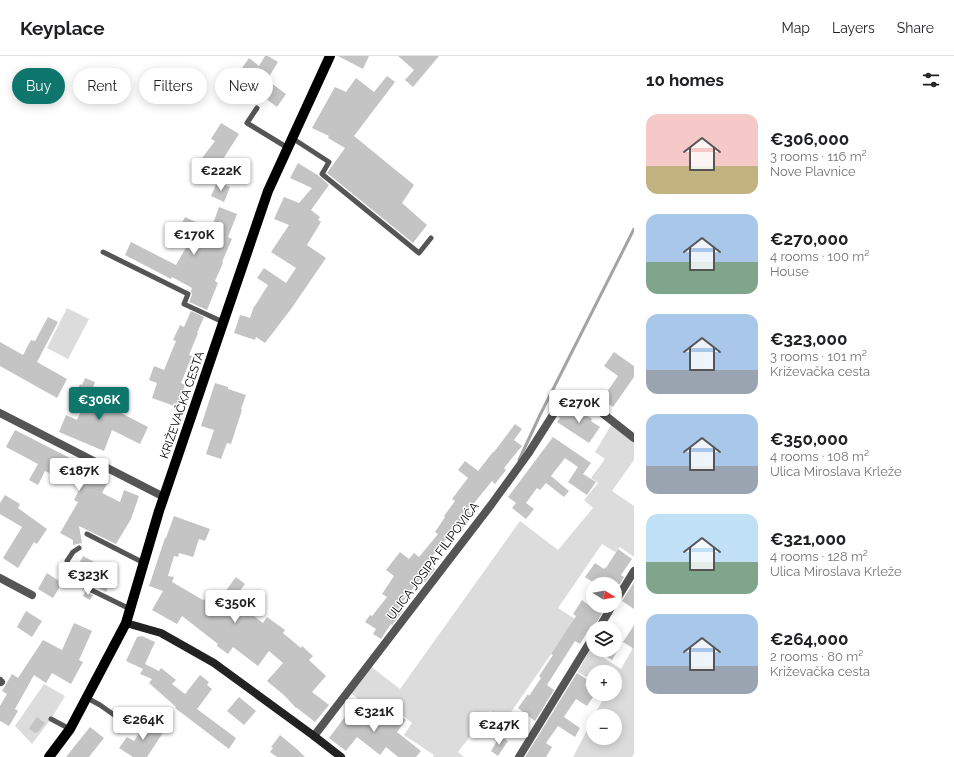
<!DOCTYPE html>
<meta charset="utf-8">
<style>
body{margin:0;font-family:Raleway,sans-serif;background:#f6f6f6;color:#202124;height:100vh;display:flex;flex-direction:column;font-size:15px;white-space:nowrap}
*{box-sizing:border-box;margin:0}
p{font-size:13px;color:#757577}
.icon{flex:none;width:22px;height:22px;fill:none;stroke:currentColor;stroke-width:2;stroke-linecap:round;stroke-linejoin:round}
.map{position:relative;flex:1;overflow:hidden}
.side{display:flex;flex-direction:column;background:#fff;width:320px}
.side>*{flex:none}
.hud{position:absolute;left:12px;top:12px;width:380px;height:36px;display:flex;gap:8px}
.needle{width:26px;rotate:101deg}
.controls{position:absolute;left:586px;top:521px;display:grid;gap:8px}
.controls a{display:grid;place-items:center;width:36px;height:36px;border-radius:50%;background:#fff;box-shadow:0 2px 10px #0003;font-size:20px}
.price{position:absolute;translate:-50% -34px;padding:0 9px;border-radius:4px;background:#fff;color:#222;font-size:13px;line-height:26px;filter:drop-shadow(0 1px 2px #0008)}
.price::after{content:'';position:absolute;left:50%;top:24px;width:12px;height:9px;margin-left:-6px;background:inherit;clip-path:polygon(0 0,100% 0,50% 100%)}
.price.active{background:#0f766e;color:#fff}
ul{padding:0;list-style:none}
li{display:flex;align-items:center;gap:12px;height:100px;padding:0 12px}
li span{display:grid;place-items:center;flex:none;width:112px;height:80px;border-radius:12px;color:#555}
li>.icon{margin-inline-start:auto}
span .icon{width:48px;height:48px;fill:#fffc;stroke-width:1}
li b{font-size:17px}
h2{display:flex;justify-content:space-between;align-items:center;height:48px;padding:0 12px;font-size:17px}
.pill{padding:0 14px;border-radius:18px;background:#fff;box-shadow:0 2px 10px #0003;font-size:14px;line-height:36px}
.pill.active{background:#0f766e;color:#fff}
header{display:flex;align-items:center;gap:24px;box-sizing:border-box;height:56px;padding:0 20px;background:#fff;border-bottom:1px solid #e0e0e0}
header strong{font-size:19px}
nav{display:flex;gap:22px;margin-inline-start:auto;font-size:14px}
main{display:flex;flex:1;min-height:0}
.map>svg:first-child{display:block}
.green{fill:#dcdcdc}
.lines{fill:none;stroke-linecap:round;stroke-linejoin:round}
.stream{stroke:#a3a3a3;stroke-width:3}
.building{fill:#c4c4c4}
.service{stroke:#555;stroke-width:5}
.minor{stroke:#555;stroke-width:8}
.tertiary{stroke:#555;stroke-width:8}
.secondary{stroke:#222;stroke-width:8}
.primary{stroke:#000;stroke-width:10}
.labels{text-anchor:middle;stroke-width:3;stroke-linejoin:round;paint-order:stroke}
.street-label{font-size:12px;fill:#000;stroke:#fff}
</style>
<header>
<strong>Keyplace</strong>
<nav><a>Map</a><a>Layers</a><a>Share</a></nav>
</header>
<main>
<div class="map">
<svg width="634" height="701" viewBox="0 0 634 701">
<rect width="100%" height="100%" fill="#fff"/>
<!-- green -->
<path class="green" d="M67,252L89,263L68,303L47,292Z
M613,366L634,382V404L612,435L634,450V501L620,491L615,496L602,488L558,552L575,563L505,665L490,655L458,696L464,701H433L434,699L404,679L412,667L388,648L379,659L348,635L369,609L400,633L520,465L558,494L593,452L584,444L598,427L591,422L605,403L595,396Z
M634,590V698L632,701H573L593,663V682H615V660H594L606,638H615V616H593V625L578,616L590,593L621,613Z
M44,628L65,640L51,663L32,688L15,670Z"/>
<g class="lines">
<!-- stream -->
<path class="stream" d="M519,404L540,359L634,173"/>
</g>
<!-- building -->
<path class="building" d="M265,0H268L278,6L267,24L286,38L277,51L253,33L249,37L233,25L249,2L259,10Z
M338,0H369L363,13Z
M398,0H439L413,31L405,24L414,14Z
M387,20L395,26L354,80L414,129L402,147L427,169L413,187L327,117L345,92L328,82L329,80L312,72L335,31L346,36L356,22L374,36Z
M221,67L239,78L223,103L231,109L221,122L199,106L215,85L211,83Z
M298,107L319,120L329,129L311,154L320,161L318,164L321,166L307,189L326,202L291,253L265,287L256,281L255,284L234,277L240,259L250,262L254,250H255L268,229L257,222L264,212L286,227L296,212L271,196L289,169L274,163L284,141L299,147L312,132L290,122Z
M217,126L230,131L224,146L211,140Z
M219,151L237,158L228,181L232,183L222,206L223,207L215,225L218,227L207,254L189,246L192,239L191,235L192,232L172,221L171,223L125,199L131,186L176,209L188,188L175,181L185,161L211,173Z
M191,255L204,261L197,277H198L189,299L192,300L181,327L185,329L177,351L152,342L157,327L149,324L154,310L164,314L176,285L173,284L180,269L184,271Z
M48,261L58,266L37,306L67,323L57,342L0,310V286L23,299L31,284L35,285Z
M614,296L634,310V321L613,351L602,343L618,320L604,310Z
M85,322L95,326L92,334L100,338L97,345L120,354L119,356L148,371L140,388L112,374L104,395L59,376L66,359L77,364L84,348L73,344L80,328L82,329Z
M215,327L228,331V333L246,339L241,353L242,354L231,388L227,387L221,403L206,398L214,374L201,370Z
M571,350H574L592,363L591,365L600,371L589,387L557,366L560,362L558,361L562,357Z
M515,368L522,373L514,384L522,390L504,412L506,414L495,428L492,425L475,446L468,455L472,459L462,473L456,469L446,483L427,507L435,513L425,526L420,523L399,551L403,555L392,569L391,568L381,583L373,578L376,573L365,566L370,559L372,560L387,541L382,538L394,520L386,514L400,496L409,503L414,497L419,501L438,478L435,476L445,461L444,460L455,445L452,443L468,422L458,414L465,405L478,415L489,401L493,396H494Z
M15,374L72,403L71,405L109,424L102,437L120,446L124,434L139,440L131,463L116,488L79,470L82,487L73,489V484L60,477L78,446L74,444L81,430L63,421L62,423L45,415L38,429L29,424L38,408L6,391Z
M553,381L591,407L583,418L596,426L587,439L568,426L578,411L565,402L551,420L569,435L564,441L546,427L540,434L537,432L526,447L534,453L526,463L512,452L516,447L508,441Z
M5,439L20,448L18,452L47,473L37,488L34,486L18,512L3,502L22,471L0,458V447Z
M174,460L210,473L205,485L199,483L193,501L179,497L178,501L174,500L168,520L174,521L172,526L203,544V543L210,548L215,542L218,545L236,521L245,528L233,544L263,567L267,561L285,574L283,577L301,592L302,590L313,600L309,604L326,620L312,636L329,649L315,666L297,652H296L285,640L267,625L283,607L269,595L258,610L233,591L228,598L217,590L218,588L182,560L177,568L152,554L163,535L149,530L165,482H166Z
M618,493L632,503L621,519L624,521L620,528H596L585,521L595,507L604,513L605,511L606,512Z
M83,500L115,517L106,536L97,531V532L89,529L90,527L83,523L75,515Z
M47,517L62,527L53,542L38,533Z
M634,526V553L622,545Z
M85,536L93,539L90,544L83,540Z
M582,544L590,550H606L594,571L591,570L580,588L575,585L547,629L554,634L535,665L518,652L528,638L529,640L541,622L539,620L553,599L551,598L576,560L573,558Z
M26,555L42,565L32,581L17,571Z
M74,567L92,575L79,604L83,606L71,628L52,617L46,627L34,619L15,653L18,655L9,670L0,665V650L7,638L2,635L12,618L18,622L43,584L62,594Z
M634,569V593L623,586Z
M142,580L155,586L145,608L159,615L161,612L176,624L172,628L185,638L200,619L209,626L207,629L212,633L197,653L236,682L229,693L175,652L176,651L149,627L152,623L140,618L143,613L126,605L137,581Z
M595,594H618L612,604Z
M577,617L588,624L585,629L593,635V638H595L587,650L576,643L564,661L580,672L575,681L558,670L546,687L552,691L546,701H525Z
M239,641L256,655L244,669L227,655Z
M356,646L383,666L393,654L406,664L397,676L421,695L416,701H398L386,691L380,699L357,681L346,695L329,682Z
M37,661L45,667L39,675L35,677L29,673L31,669Z
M148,664L164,675L147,701H133L119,692L127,681L134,685Z
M90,671L104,682L89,701H66Z
M280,679L298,694L305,701H277L270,696L273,692L271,691Z
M500,680L508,685L498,700L491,695Z"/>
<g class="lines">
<!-- service -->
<path class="service" d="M257,52L247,67L288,92
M292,82L329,106L322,118L419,197L431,182
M103,196L188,238L184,248L223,266
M87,478L144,507
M79,492L73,496L67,505L71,517L85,531L130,553
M87,642L100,649L134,673
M51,663L70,673"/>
<!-- minor -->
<path class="minor" d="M0,522L32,539
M615,546L634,515
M599,572L612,550
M0,625L1,626
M314,680L491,449L528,398L556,354L569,344L582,345L592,349L634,382
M519,701L593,581"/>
<!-- tertiary -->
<path class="tertiary" d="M0,357L164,441"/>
<!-- secondary -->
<path class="secondary" d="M126,567L161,577L214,607L314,680L341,701"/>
<!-- primary -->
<path class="primary" d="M49,701L70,673L126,567L159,455L268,135L330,0"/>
</g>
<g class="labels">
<!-- street labels -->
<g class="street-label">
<text transform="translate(182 349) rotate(-71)" y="4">KRIŽEVAČKA CESTA</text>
<text transform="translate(433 505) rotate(-53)" y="4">ULICA JOSIPA FILIPOVIĆA</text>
</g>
</g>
</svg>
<div class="controls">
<a><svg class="needle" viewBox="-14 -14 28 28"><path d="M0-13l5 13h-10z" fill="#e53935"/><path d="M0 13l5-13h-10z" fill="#757577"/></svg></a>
<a><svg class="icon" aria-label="layers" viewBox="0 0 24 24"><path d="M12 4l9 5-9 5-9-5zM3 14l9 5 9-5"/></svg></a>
<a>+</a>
<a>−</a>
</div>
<b class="price" style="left:221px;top:136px">€222K</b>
<b class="price" style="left:194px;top:200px">€170K</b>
<b class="price active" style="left:99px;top:365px">€306K</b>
<b class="price" style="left:579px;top:368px">€270K</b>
<b class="price" style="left:79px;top:436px">€187K</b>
<b class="price" style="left:88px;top:540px">€323K</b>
<b class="price" style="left:235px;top:568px">€350K</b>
<b class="price" style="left:374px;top:677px">€321K</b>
<b class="price" style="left:143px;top:685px">€264K</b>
<b class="price" style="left:499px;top:690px">€247K</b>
<div class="hud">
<a class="pill active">Buy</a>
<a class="pill">Rent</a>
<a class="pill">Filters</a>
<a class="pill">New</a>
</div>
</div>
<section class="side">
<h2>10 homes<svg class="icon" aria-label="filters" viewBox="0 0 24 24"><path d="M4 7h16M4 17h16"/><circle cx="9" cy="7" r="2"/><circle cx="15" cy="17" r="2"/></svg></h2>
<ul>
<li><span style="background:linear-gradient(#f6c9c9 65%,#c2b280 0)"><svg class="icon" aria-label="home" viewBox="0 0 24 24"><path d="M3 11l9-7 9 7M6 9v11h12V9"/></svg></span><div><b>€306,000</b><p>3 rooms · 116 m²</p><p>Nove Plavnice</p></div></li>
<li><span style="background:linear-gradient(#a9c7e8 60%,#7fa58c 0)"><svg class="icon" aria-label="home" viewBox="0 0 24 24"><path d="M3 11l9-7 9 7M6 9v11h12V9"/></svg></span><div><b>€270,000</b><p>4 rooms · 100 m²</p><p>House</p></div></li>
<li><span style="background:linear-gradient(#a9c7e8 70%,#9aa5b1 0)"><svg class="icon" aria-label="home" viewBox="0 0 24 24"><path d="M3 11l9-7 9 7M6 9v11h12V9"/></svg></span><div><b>€323,000</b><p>3 rooms · 101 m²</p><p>Križevačka cesta</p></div></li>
<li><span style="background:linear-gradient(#a9c7e8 65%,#9aa5b1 0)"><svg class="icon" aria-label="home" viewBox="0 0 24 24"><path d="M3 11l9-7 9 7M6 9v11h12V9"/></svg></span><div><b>€350,000</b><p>4 rooms · 108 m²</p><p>Ulica Miroslava Krleže</p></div></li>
<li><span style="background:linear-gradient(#bfe0f5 60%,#7fa58c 0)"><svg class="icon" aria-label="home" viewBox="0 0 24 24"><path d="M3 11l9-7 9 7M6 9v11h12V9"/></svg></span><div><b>€321,000</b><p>4 rooms · 128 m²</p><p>Ulica Miroslava Krleže</p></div></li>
<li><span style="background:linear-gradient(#a9c7e8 65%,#9aa5b1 0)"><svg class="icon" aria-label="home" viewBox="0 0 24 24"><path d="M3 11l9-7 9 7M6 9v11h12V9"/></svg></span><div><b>€264,000</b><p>2 rooms · 80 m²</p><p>Križevačka cesta</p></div></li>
</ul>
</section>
</main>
